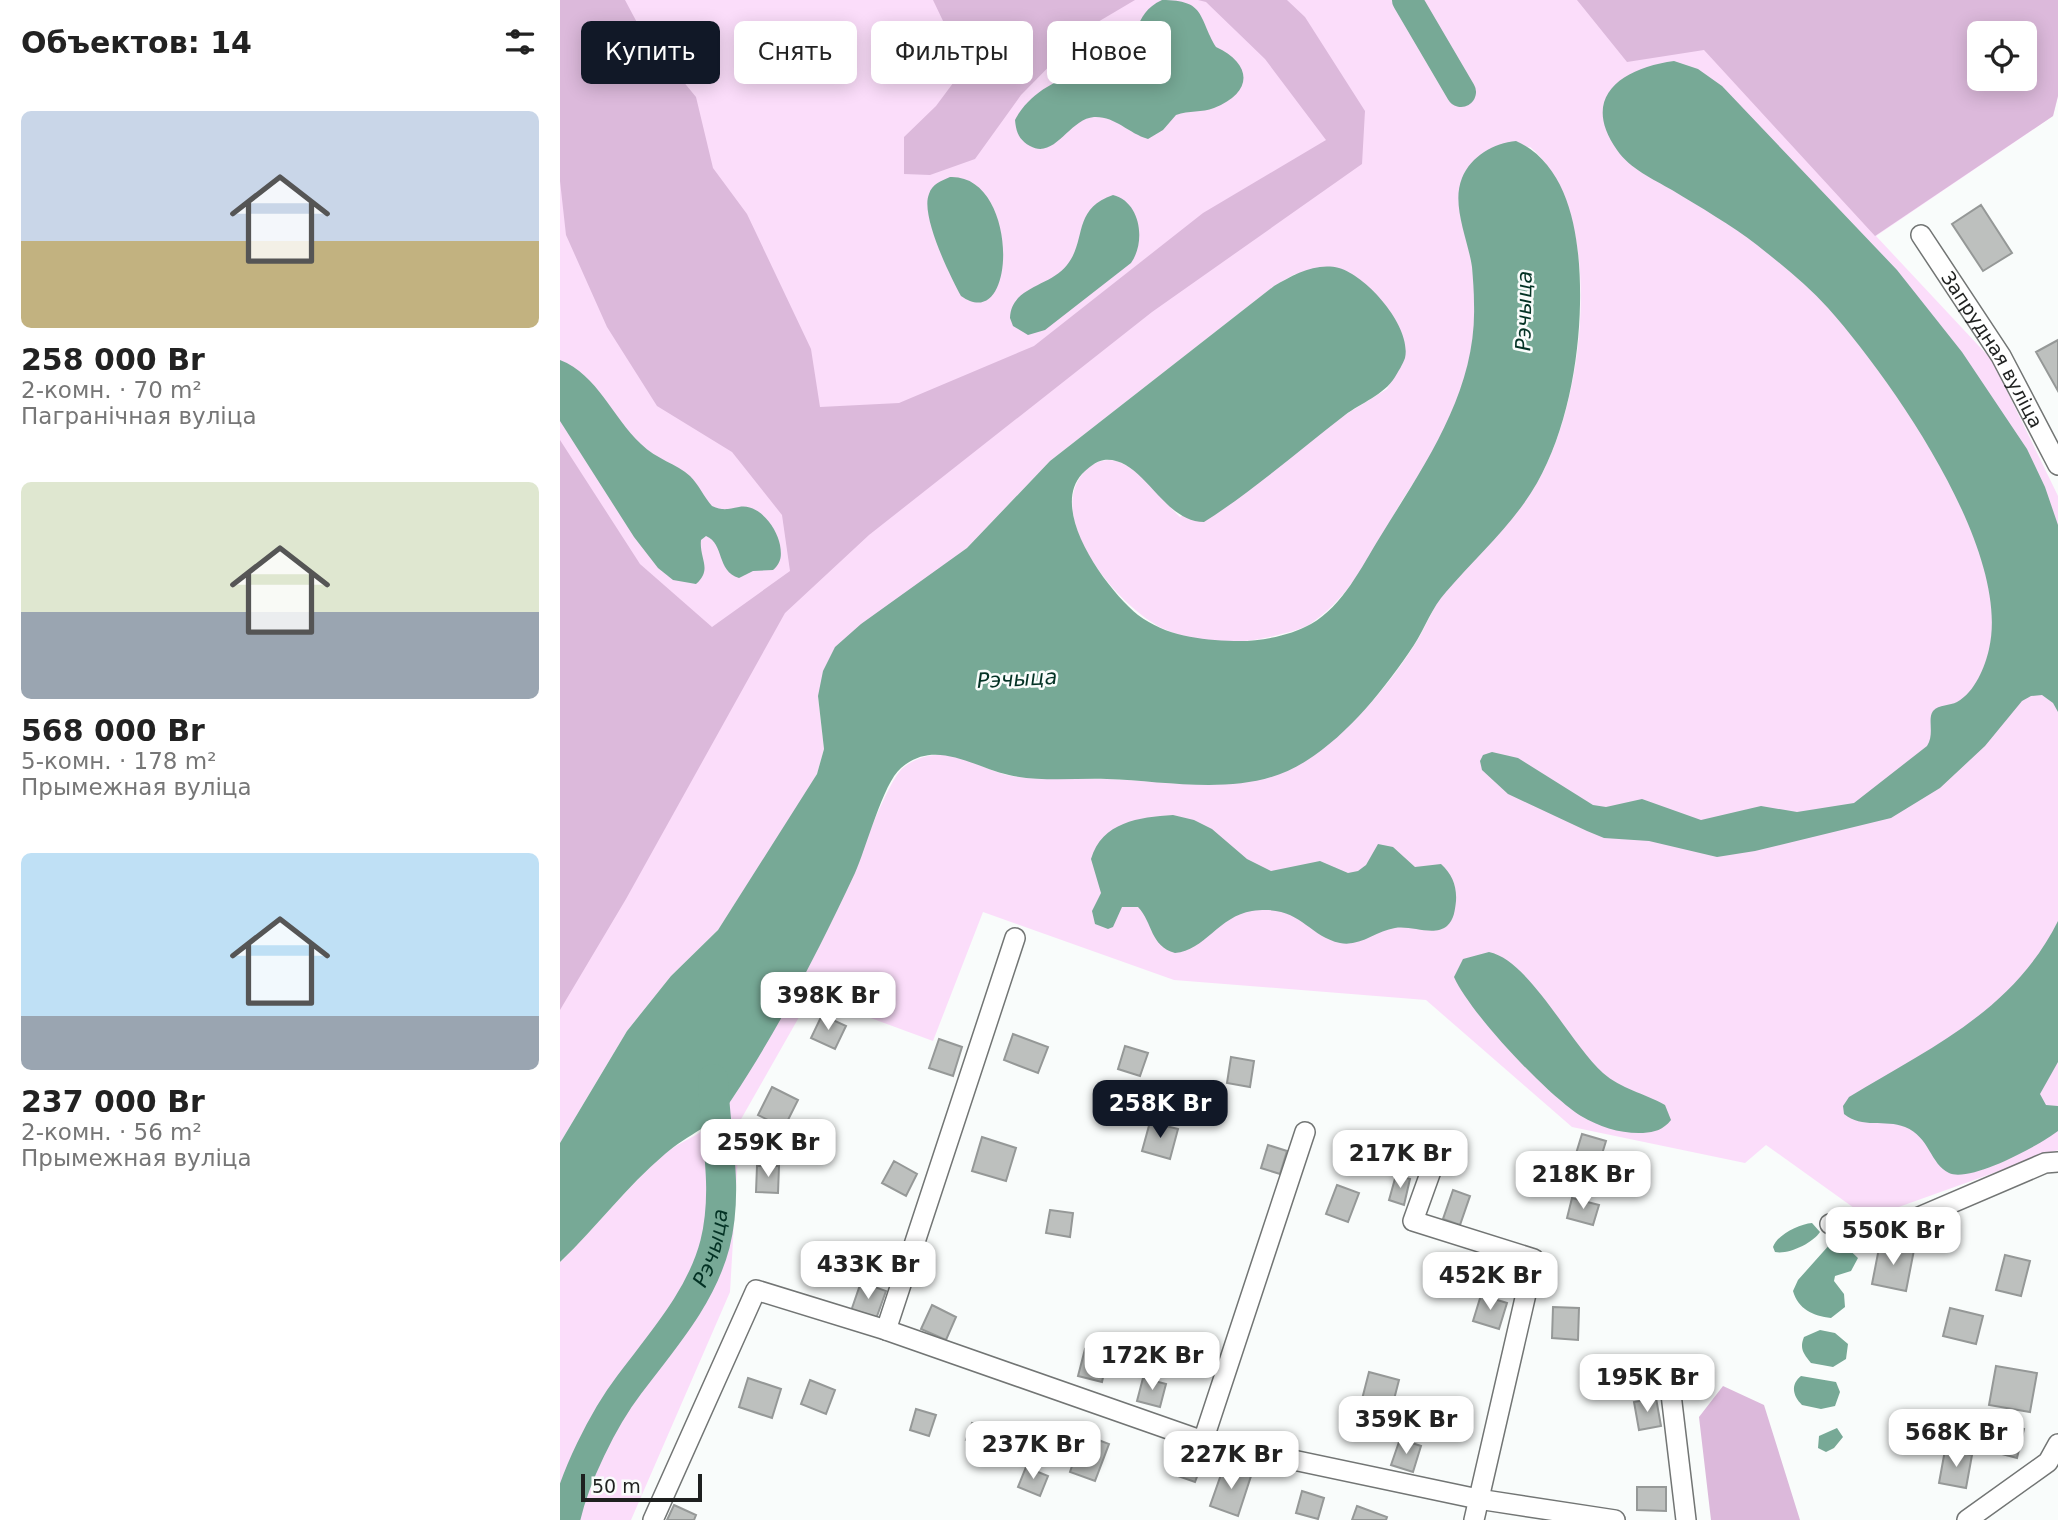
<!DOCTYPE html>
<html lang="ru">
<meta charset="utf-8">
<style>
body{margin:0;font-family:"DejaVu Sans",sans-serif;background:#f6f6f6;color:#222;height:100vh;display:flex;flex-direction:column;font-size:26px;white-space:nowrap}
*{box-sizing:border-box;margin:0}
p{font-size:23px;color:#767676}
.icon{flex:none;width:38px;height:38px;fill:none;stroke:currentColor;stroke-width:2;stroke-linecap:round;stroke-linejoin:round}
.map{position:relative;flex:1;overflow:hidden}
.details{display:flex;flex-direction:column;background:#fff;width:560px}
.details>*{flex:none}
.banner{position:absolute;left:21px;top:21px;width:665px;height:63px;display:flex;gap:14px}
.tools{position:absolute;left:1407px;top:21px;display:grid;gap:14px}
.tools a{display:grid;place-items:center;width:70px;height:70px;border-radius:10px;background:#fff;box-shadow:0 4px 18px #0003;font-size:35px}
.scale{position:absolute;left:21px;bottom:18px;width:121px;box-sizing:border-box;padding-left:7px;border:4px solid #1e201f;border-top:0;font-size:19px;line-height:24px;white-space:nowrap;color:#1e201f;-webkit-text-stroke:5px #f9fcfb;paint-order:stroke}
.price{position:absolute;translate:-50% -60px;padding:0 16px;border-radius:14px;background:#fff;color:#222;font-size:23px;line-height:46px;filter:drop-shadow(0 2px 4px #0008)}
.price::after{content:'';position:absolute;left:50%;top:42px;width:21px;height:16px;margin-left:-10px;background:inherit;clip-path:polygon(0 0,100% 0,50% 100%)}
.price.on{background:#111827;color:#fff}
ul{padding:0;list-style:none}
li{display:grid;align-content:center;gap:14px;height:371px;padding:0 21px}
li span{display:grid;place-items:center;height:217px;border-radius:10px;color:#555}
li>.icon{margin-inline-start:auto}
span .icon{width:126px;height:126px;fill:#fffc;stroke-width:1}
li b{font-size:30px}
h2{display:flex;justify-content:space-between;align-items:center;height:84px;padding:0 21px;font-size:30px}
.tag{padding:0 24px;border-radius:10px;background:#fff;box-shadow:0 4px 18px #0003;font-size:24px;line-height:63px}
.tag.on{background:#111827;color:#fff}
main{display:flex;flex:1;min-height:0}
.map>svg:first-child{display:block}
.green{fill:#fbddfa;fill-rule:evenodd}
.forest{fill:#dcb9db;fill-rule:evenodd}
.water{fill:#77a996}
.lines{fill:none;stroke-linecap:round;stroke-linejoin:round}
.river{stroke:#77a996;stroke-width:30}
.building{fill:#bdc0be;stroke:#959897;stroke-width:2}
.minor-casing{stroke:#727574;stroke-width:22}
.minor{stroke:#fff;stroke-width:19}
.labels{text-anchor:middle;stroke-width:5;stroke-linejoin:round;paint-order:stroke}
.street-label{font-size:19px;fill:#1e201f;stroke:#f9fcfb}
.water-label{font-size:21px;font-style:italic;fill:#033224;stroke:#f9fcfb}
</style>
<main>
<section class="details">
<h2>Объектов: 14<svg class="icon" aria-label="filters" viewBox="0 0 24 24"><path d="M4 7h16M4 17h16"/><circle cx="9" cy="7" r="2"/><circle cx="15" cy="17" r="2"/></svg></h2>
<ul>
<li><span style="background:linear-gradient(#c9d6e8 60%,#c2b280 0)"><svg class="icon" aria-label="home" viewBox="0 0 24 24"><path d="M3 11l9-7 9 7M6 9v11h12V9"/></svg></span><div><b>258 000 Br</b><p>2-комн. · 70 m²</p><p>Пагранічная вуліца</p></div></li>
<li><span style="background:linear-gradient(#dfe7d0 60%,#9aa5b1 0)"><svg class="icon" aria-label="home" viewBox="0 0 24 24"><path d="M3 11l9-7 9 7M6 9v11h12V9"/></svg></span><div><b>568 000 Br</b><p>5-комн. · 178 m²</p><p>Прымежная вуліца</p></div></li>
<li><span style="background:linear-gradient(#bfe0f5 75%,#9aa5b1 0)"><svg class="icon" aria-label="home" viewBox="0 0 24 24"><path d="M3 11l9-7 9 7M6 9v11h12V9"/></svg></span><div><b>237 000 Br</b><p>2-комн. · 56 m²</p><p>Прымежная вуліца</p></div></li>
</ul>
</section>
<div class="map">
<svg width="1498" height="1520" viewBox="0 0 1498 1520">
<rect width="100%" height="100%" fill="#f9fcfb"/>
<!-- green -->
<path class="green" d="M0,0H1498V96L1493,116L1316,236L1432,360L1498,496V1150L1308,1218L1206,1145L1185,1163L1012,1127L866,1000L614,980L423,912L373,1041L251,996L180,1121L170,1292L71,1520H0V1262C35,1228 67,1187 103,1155C117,1143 135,1138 148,1126C156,1119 164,1108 171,1100C180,1089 185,1074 193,1062C226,1010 254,956 281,901C294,874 327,779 344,767C356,758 370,754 385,755C408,757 429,772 452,776C482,781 517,778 548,779C603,781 661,792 714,775C770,757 828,689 858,639C867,624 873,607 884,593C914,557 949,527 975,486C1024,408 1049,213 970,147L914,161C887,199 906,225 912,266C915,291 917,321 912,346C908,372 898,402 887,427C875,452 858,476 843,499C818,541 794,594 753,622C744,629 729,632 718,635C683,645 638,645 604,629C560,609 479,515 527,469C535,462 545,458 556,461C580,468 602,500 620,517L827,389L845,357L735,274L714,286L490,461L407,548L377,571L258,696L264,749L257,774L244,797L158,930L111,976L67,1031L0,1143ZM1419,33H1465V79H1419Z"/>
<!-- forest -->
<path class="forest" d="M0,0H65L81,30L136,97L153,168L187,214L251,349L260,407L339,403L474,346L643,213L766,140L705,59L646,2L638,0H727L745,17L805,111L802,164L592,312L309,535L225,613L66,899L0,1010V440L80,564L152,627L230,571L222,515L172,452L97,406L47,327L6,235L0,181Z
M373,0H575L526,29L461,95L415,159L370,175L344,174V137L376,106L405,67Z
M1017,0H1498V96L1493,116L1315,236L1144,50L1067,62ZM1419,33H1465V79H1419Z
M1163,1386L1204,1405L1240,1520H1151L1139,1417Z"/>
<!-- water -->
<path class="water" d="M602,0C646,0 638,17 656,47C693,64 693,93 654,108C642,113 629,110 616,115L603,130L588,139C568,133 555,116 534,117C509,119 495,160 470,146C459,140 456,132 455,120C468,95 493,81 519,73C534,69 547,71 560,60C580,43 571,14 602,0Z
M1114,61L1138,69L1162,86L1337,270L1402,352L1467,449L1485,487L1498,525V712L1493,703L1482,695L1471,696L1462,701L1425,746L1380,788L1331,818L1195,851L1157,857L1089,841L1044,838L1027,831L948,794L922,770L920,761L923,755L932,752L958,758L1033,805L1046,807L1082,799L1141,820L1201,806L1237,812L1294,803L1367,746C1375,734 1367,719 1373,711C1379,704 1390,706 1397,702C1415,692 1425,667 1429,649C1452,550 1331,379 1268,308C1247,285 1221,264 1197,245C1171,225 1140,207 1112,190C1093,179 1070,169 1057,150C1019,96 1063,68 1114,61Z
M956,141C1014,167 1021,248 1020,304C1019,362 1006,432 977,483C953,525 917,556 886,592C872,607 865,628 854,645C826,687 789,734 746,761C688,799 611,781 547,779C515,778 480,782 449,775C413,767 375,738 341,768C323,783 306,849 295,873C259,950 219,1028 172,1099C155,1126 128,1134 105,1154C67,1186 36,1228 0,1262V1143L67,1031L111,976L158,930L257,774L264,749L258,696L263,671L275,647L301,624L407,548L490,461L714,286C733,275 756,262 779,268C807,276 852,327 845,358C843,364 838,372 835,377C824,395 801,403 785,415C738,451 693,491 644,522C602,522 583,456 544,460C536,461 528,468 522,474C488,511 548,591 578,615C606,636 640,640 674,641C698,642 730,636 751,624C783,606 802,566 820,537C864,465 917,392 914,304C914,292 913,279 912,267C908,239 891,205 902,178C911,156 934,143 956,141Z
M390,177C460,174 458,337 401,296C390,276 360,215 369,194C372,184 381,181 390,177Z
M553,195C581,202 586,242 571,263L485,330L468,335L453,326L450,318C451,286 490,287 507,265C527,240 512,209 553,195Z
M0,360C38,375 52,417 81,444C96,459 117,464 130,476C139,485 144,497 152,506C163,511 168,509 179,507C199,503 217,528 220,545C222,556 221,563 213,570L193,571L179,578C156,571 165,544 146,536L141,540C139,559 153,569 136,584L113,580L98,568L74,537L0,421Z
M613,815L634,820L652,829L687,859L711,871L760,861L788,873L798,871L806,865L818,844L833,847L855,867L881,864C892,874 897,886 896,901C895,910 894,920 887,926C874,937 851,925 835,928C816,931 800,947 780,943C746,935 740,904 692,911C659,916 644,951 615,953C590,946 593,923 578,907H562L553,927L548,929L535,924L532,911L541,893L531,859C542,822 579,817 613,815Z
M1498,921V1062L1480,1094L1486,1105L1498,1106V1131C1480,1145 1410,1183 1389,1173C1370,1164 1370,1137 1345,1127C1325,1119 1302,1129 1284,1114L1283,1106L1289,1097C1370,1048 1453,1011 1498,921Z
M929,952C969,960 1009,1042 1043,1073C1061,1089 1084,1093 1105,1105L1111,1120C1103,1130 1095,1132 1083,1133C1061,1134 1040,1127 1021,1116C987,1095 910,1013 894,977L903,959Z
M1252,1223L1260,1232C1253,1243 1228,1255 1215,1252L1213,1247C1217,1235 1239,1224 1252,1223Z
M1271,1243L1283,1244L1298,1258L1291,1271L1275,1276L1274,1281L1284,1294L1285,1307L1271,1318C1253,1316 1238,1309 1233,1291L1238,1280Z
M1260,1330L1275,1333L1288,1344L1286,1359L1273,1367L1251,1363C1244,1354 1239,1349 1244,1337Z
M1241,1376L1276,1382L1280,1392L1275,1406L1261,1409L1242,1405C1233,1396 1230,1385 1241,1376Z
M1277,1428L1283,1437L1274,1448L1266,1452L1258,1448L1259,1436Z"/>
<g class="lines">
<!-- river -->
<g class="river">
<path d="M847,0L901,92"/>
<path id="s1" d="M5,1520C14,1478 43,1419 69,1385C102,1341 141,1298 155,1244C169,1188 155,1135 153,1079"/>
</g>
</g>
<!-- building -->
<path class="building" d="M1421,205L1452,253L1423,271L1392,224Z
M1498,340V391L1476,352Z
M262,1015L286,1026L275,1049L251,1038Z
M453,1034L488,1047L478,1073L444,1060Z
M379,1039L402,1047L393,1076L369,1068Z
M565,1046L588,1053L580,1076L558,1069Z
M671,1057L694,1061L690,1087L667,1083Z
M212,1087L238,1100L224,1128L198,1115Z
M590,1122L618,1129L610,1159L582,1151Z
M1022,1134L1046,1141L1035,1177L1011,1170Z
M422,1137L456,1148L446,1181L412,1171Z
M708,1145L727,1151L720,1174L701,1168Z
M334,1161L357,1174L346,1196L322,1183Z
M197,1166H219L218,1193L196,1192Z
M836,1175L850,1179L844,1205L829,1200Z
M777,1185L799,1193L788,1222L766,1214Z
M893,1190L910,1196L900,1225L883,1219Z
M1012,1198L1039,1205L1033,1225L1007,1218Z
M490,1210L513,1213L510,1237L486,1233Z
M1320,1243L1354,1250L1346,1291L1312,1284Z
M1445,1255L1470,1261L1461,1296L1436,1290Z
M301,1282L326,1291L316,1319L291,1311Z
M921,1295L947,1303L939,1329L913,1321Z
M372,1305L396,1317L386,1340L361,1329Z
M993,1307L1019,1308L1018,1340L992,1338Z
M1390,1308L1423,1316L1416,1344L1383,1336Z
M525,1349L548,1355L542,1382L518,1376Z
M1436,1366L1477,1373L1470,1412L1429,1405Z
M809,1372L839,1380L830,1415L800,1407Z
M188,1378L221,1389L212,1418L179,1407Z
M583,1378L606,1384L600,1407L577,1401Z
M250,1380L275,1390L266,1414L241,1404Z
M1096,1398L1101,1426L1079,1430L1074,1402Z
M356,1409L376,1415L369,1436L350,1430Z
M1434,1422L1464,1429L1457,1458L1427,1450Z
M412,1423L434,1431L427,1448L406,1440Z
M523,1434L549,1444L535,1481L510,1472Z
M840,1439L861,1446L853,1472L831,1465Z
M1385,1450L1412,1455L1406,1488L1379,1483Z
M618,1458L641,1466L635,1482L612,1474Z
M664,1466L691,1476L678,1516L650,1506Z
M466,1467L488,1476L480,1496L458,1487Z
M1077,1487H1106V1511L1077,1510Z
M742,1491L764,1498L758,1519L736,1513Z
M114,1505L136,1515L134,1520H107Z
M797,1506L827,1517L826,1520H792Z"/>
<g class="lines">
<!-- minor casing -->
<g class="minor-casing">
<g id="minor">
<path id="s2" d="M1361,235L1441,356L1498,465"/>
<path d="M881,1143L853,1221L974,1259L914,1520"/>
<path d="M1270,1224L1310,1238L1485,1163L1498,1162"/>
<path d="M326,1330L455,938"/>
<path d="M1111,1394L1126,1520"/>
<path d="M643,1441L745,1132"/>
<path d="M93,1520L196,1290L326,1330L643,1441L918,1499L1055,1520"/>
<path d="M1407,1520L1488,1462L1498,1444"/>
</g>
</g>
<!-- minor -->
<use href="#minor" class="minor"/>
</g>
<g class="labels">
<!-- street labels -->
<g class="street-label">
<text dy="7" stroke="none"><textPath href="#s2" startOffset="135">Запрудная вуліца</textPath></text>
</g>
<!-- water labels -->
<g class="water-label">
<text transform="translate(964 311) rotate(-89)" y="7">Рэчыца</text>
<text transform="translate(457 679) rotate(-3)" y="7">Рэчыца</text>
<text dy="7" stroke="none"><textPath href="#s1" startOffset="312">Рэчыца</textPath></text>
</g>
</g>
</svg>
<div class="tools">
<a><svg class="icon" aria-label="locate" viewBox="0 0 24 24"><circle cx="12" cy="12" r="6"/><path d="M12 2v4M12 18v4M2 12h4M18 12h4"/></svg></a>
</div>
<div class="scale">50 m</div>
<b class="price" style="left:268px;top:1032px">398K Br</b>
<b class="price on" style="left:600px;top:1140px">258K Br</b>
<b class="price" style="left:208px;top:1179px">259K Br</b>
<b class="price" style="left:840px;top:1190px">217K Br</b>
<b class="price" style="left:1023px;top:1211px">218K Br</b>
<b class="price" style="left:1333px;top:1267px">550K Br</b>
<b class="price" style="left:308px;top:1301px">433K Br</b>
<b class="price" style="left:930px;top:1312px">452K Br</b>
<b class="price" style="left:592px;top:1392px">172K Br</b>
<b class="price" style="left:1087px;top:1414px">195K Br</b>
<b class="price" style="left:846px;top:1456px">359K Br</b>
<b class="price" style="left:1396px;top:1469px">568K Br</b>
<b class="price" style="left:473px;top:1481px">237K Br</b>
<b class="price" style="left:671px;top:1491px">227K Br</b>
<div class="banner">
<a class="tag on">Купить</a>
<a class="tag">Снять</a>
<a class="tag">Фильтры</a>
<a class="tag">Новое</a>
</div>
</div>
</main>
